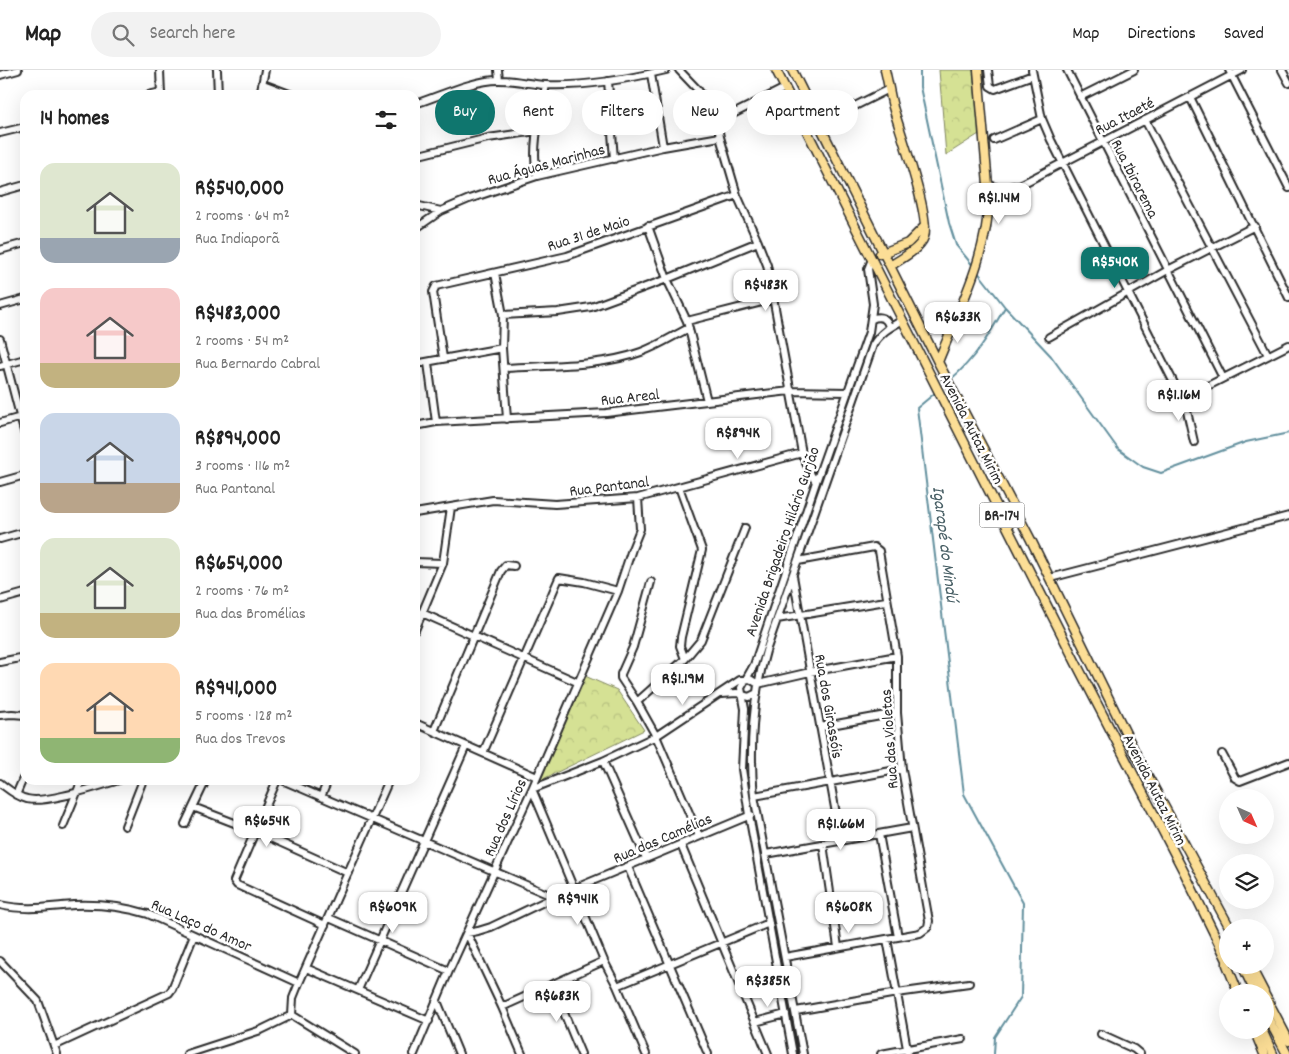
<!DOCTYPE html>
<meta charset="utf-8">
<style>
body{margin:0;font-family:Dekko,sans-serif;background:#f2f2f2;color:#222;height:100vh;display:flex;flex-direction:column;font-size:19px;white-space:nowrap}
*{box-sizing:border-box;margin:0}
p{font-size:16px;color:#767676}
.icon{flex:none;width:28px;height:28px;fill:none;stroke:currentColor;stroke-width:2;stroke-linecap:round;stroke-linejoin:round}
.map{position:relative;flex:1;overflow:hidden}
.side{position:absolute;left:20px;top:20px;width:400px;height:695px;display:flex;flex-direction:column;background:#fff;border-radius:15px;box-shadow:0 5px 20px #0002}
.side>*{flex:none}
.guide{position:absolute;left:435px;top:20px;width:475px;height:45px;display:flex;gap:10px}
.needle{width:32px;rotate:135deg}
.controls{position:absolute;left:1219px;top:719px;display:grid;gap:10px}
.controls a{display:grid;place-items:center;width:55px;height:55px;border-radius:50%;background:#fff;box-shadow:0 5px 20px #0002;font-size:25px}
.price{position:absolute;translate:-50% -42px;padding:0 11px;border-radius:10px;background:#fff;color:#222;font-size:16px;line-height:32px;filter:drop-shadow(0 1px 2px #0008)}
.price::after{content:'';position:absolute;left:50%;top:30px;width:15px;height:11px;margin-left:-8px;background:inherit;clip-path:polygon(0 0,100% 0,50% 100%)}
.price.selected{background:#0f766e;color:#fff}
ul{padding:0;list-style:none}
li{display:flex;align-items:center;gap:15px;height:125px;padding:0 20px}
li span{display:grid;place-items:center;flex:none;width:140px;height:100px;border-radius:15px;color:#555}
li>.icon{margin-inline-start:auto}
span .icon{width:60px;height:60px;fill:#fffc;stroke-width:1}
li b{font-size:21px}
h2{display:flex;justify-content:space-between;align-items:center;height:60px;padding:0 20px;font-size:21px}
.chip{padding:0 18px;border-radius:22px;background:#fff;box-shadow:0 5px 20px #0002;font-size:18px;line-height:45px}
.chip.selected{background:#0f766e;color:#fff}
header{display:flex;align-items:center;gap:30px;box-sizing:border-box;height:70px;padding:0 25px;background:#fff;border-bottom:1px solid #e0e0e0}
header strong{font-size:24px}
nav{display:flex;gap:28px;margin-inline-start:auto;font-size:18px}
.search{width:350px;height:45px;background:#f2f2f2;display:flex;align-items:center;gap:12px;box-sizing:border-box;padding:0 18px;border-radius:28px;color:#767676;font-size:19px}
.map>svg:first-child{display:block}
.park{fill:url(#park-crowns);stroke:#808660}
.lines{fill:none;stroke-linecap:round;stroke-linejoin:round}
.stream{stroke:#63909e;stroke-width:2}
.minor-casing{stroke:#2b2b2b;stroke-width:10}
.major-casing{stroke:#2b2b2b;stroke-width:11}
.minor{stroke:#fff;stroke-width:6}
.major{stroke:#fcde96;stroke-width:8}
.labels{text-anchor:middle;stroke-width:5;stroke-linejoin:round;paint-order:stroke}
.shield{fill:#fff;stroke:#6b6b6b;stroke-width:1}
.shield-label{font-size:15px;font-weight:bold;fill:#2b2b2b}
.street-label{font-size:16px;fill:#2b2b2b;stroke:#fff}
.water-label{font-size:18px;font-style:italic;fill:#475e64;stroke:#fff}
</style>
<header>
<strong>Map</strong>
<div class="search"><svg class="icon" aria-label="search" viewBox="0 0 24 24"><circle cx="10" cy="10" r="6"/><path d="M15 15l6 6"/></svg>Search here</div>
<nav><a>Map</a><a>Directions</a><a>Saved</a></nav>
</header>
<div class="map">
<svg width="1289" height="984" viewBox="0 0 1289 984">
<defs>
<pattern id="park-crowns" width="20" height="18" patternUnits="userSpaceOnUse" patternTransform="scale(1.25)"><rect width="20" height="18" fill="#d5e194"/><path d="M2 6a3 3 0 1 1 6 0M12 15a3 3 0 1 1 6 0" fill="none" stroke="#b7c180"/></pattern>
</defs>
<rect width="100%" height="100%" fill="#fff"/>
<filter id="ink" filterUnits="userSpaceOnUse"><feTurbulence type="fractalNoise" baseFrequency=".02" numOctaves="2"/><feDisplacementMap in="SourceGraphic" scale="10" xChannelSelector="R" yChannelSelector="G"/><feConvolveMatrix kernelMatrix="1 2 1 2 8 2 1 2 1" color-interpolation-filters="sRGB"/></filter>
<g filter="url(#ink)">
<!-- park -->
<path class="park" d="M939,0H973L979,64L946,85Z
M585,606L617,620L644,660L541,710L538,707Z"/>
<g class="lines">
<!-- stream -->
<path class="stream" d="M920,0V17L949,153L956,175L974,197
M1005,237L1051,286L1118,379L1143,397L1161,403L1246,372L1289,363
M950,310C975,289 990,264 1005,237L977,201
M935,323L917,338L964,724L1023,833L1021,927L995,967L994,984"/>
<!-- minor casing -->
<g class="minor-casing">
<path id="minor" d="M160,0L161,25
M217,0L218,25
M498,0L499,10
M679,0L698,20L713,41L717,52L720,67L737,125L758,172L767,195L802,383L811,405L816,412
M988,0L990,16L995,19L1033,5
M1032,0L1042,49L1051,70L1180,325L1184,328
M1067,0L1223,308
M1229,0L1289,118
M1282,0L1289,13
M651,4L663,77
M0,5L18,0
M608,11L614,89
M263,14L292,25
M148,25L161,22
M260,25L265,0
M1080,27L1134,0
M1190,27L1289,228
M415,34C440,26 473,10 499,10C515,10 530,14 545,15C585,17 628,9 666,0
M1145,50L1268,285
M717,52L785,18
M819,54L889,19
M0,63L25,57
M994,70L1042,49
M415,86L488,68L537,61
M537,106C531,75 540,45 546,15
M988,114L1000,119L1014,116
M0,122L25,115
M415,135L441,141
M989,144C995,129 1005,124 1018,116L1242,0
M648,156L667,209L687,251L707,331
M415,159L441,141L469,129L537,106L663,77L720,67
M0,180L25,173
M495,203L503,245L502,278L507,349
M0,236L25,229
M503,245L558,242L591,237L667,209L758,172
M872,249C880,245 888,248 889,258
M687,251L774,229
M1049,267L1168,200L1255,156
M0,269L25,365
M443,288L433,222L436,216L567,186L737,125
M428,293L436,352
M415,294L502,278
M0,296L25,289
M505,298C548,295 600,297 641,282C658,276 673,266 689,258
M1184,328L1289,275
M1184,328L1194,372
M0,353L25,346
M415,356L436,352L606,343L790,321L848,322
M0,412L25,405
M679,417L702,480L681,567L680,576L685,589
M415,443L493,430L555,434L638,428L802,383
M0,469L25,462
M415,492L443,493
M793,506L841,771
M1050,508L1289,446
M651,512L633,577L621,604V608L637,632L656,666L699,766
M0,530L25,523
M422,543L577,612
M777,549L886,531
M415,560L443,493L451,437
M0,592L25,587
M721,624L737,623L749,627L757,623
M637,632L685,589L701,570L745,458
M0,645L12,644L25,645
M415,653L537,707
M820,657L897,643
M434,661L501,501L506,495L514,496
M483,683L559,508L584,512L618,521
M1222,684L1235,708L1240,711L1289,692
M603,691L646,788
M277,710L234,811L237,815L325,855
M282,710L554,827
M0,713C8,719 17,727 27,729C46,734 98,716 119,710
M16,725L25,704
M754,726L902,699
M321,727L328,710
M193,737L255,761L348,803
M185,754L206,710
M63,756L82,710
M125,756L143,710
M879,764L898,867
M823,774L838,877
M681,775L768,984
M766,784L912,758
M628,797L708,984
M0,835C26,841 48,837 74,835C99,834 125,837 148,844L299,913
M329,848L449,901
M887,869L908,984
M785,887L920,863L928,857L929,851L902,699L897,643V586L879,481L874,477L798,491
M0,891L38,931L57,984
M306,898L429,951
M552,914L581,984
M617,916L769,853
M358,920L466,676
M437,931L459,984
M502,937L604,891
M796,941L897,923L969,913
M292,945L293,928L299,913L389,710
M292,945L355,984
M755,952L786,944
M1101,964L1134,979L1140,984
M54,976L169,923L172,919L194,865
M187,984L261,960L292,945
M414,984L449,901L532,719L618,521L632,479L640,459L638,428
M522,984L502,937L467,863L478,861L491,857L554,827L751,745
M646,984L617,916L604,891L532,719L603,691L656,666L740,610L750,609L758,614L810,602L897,586
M793,984L749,745L742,699L745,639L741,618L754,595L816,412L869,262L873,234L868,199L872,189
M803,984L754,726C749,678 753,626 766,581L873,275C880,263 890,257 903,250
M881,984L963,969"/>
</g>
<!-- major casing -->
<g class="major-casing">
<path id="major" d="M776,0L1077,595L1185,804L1228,892
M792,0L938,292L1031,470L1137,686L1230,858
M885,0C888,12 890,25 893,37C900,62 931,147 924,167C920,179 901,189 890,196
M880,184L908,173L925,156
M938,292C959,239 988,185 989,127L978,0
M1227,890V895L1238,922
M1242,895L1255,922
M1250,895L1264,922
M1265,925L1289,971
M1265,943L1287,984
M1254,960L1264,984
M1262,960L1273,984"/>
</g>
<!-- minor -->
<use href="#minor" class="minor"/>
<!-- major -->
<use href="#major" class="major"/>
</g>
</g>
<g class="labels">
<!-- shield labels -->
<rect class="shield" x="979.5" y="432.5" width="45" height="25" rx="4"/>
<g class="shield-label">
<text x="1002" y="450">BR-174</text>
</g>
<!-- street labels -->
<g class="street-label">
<text transform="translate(1124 45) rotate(-27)" y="6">Rua Itaeté</text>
<text transform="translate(546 93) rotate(-15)" y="6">Rua Águas Marinhas</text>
<text transform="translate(1136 108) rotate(63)" y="6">Rua Ibirarema</text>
<text transform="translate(588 162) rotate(-18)" y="6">Rua 31 de Maio</text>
<text transform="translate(630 326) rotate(-6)" y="6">Rua Areal</text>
<text transform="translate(973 358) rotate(63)" y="6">Avenida Autaz Mirim</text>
<text transform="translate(609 415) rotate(-7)" y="6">Rua Pantanal</text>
<text transform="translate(781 471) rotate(-71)" y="6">Avenida Brigadeiro Hilário Gurjão</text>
<text transform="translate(830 636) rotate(80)" y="6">Rua dos Girassóis</text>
<text transform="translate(888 669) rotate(-94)" y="6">Rua das Violetas</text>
<text transform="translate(1156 719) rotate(63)" y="6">Avenida Autaz Mirim</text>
<text transform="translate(504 747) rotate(-66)" y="6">Rua dos Lírios</text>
<text transform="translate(662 767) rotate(-23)" y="6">Rua das Camélias</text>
<text transform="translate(202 854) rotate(24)" y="6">Rua Laço do Amor</text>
</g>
<!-- water labels -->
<g class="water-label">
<text transform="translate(946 474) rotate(83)" y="6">Igarapé do Mindú</text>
</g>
</g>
</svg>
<div class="controls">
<a><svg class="needle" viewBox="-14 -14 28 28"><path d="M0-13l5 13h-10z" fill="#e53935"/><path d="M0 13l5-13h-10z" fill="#767676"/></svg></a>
<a><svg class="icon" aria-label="layers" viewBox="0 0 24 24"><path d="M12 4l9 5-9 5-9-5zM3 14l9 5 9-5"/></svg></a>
<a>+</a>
<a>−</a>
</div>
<b class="price" style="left:999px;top:155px">R$1.14M</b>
<b class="price selected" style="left:1115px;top:219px">R$540K</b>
<b class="price" style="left:766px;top:242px">R$483K</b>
<b class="price" style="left:958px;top:274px">R$633K</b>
<b class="price" style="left:1179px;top:352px">R$1.16M</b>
<b class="price" style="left:738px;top:390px">R$894K</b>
<b class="price" style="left:683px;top:636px">R$1.19M</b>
<b class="price" style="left:267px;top:778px">R$654K</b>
<b class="price" style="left:841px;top:781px">R$1.66M</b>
<b class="price" style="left:578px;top:856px">R$941K</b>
<b class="price" style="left:393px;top:864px">R$609K</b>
<b class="price" style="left:849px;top:864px">R$608K</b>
<b class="price" style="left:768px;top:938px">R$385K</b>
<b class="price" style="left:557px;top:953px">R$683K</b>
<div class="guide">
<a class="chip selected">Buy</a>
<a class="chip">Rent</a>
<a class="chip">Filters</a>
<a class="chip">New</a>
<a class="chip">Apartment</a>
</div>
<section class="side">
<h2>14 homes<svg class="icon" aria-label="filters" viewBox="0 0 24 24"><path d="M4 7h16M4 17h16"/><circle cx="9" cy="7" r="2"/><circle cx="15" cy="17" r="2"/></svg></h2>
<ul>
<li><span style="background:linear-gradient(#dfe7d0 75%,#9aa5b1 0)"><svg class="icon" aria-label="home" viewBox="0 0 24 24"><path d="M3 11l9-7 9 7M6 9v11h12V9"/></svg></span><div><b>R$540,000</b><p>2 rooms · 64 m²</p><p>Rua Indiaporã</p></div></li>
<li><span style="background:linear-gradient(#f6c9c9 75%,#c2b280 0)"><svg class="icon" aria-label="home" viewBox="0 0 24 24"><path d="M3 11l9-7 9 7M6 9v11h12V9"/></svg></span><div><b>R$483,000</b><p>2 rooms · 54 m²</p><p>Rua Bernardo Cabral</p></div></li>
<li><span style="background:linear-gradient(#c9d6e8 70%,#b9a48a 0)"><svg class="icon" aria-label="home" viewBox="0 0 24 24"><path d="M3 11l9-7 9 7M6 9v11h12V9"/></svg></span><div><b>R$894,000</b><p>3 rooms · 116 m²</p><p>Rua Pantanal</p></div></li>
<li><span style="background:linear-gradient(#dfe7d0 75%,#c2b280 0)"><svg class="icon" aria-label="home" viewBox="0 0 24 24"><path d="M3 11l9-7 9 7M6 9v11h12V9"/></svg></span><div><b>R$654,000</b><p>2 rooms · 76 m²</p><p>Rua das Bromélias</p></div></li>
<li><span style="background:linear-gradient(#ffd9b3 75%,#8fb573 0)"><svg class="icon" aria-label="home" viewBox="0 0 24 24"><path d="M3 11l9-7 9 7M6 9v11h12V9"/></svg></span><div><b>R$941,000</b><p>5 rooms · 128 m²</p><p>Rua dos Trevos</p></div></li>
</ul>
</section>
</div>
